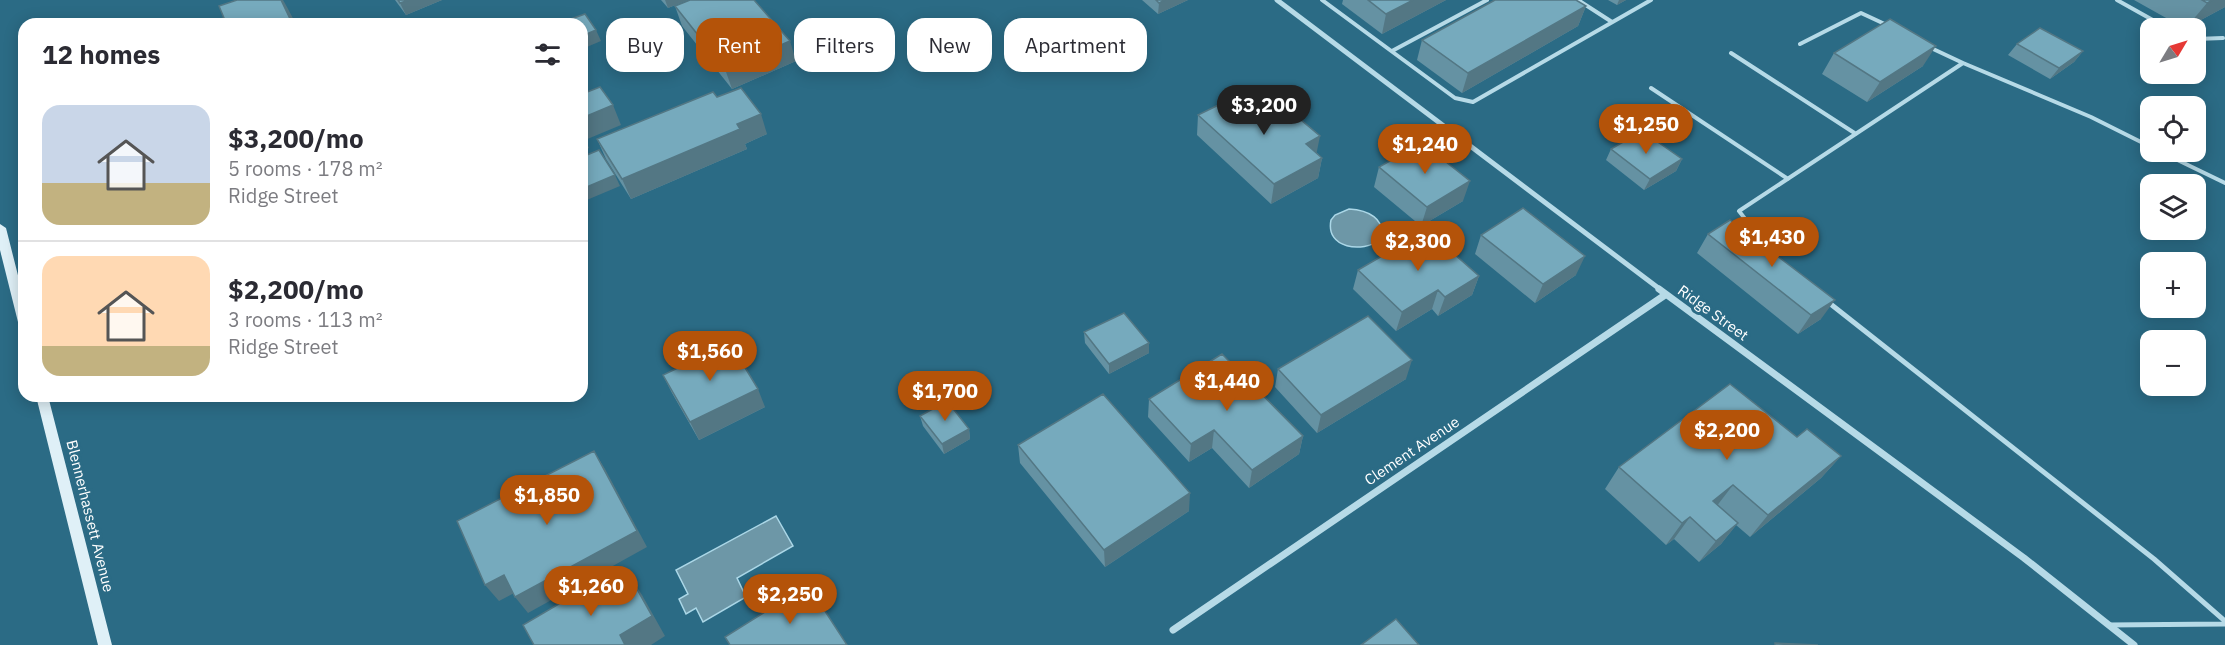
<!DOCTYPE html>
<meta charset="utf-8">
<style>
body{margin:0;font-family:"IBM Plex Sans",sans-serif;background:#f2f2f3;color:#2b2b33;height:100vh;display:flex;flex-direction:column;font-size:22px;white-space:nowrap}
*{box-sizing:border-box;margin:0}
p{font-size:20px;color:#7c7c81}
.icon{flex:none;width:33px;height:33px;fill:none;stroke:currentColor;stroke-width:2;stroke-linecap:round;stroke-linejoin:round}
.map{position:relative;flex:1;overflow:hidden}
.side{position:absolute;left:18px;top:18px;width:570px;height:384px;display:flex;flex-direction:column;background:#fff;border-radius:18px;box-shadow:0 3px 15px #0003}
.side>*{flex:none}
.hud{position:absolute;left:606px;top:18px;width:570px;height:54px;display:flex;gap:12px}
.needle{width:39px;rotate:52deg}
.fabs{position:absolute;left:2140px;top:18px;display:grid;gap:12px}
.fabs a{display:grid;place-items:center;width:66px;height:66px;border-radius:12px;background:#fff;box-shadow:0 3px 15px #0003;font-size:30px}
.price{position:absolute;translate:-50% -51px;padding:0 14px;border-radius:21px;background:#b45309;color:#fff;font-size:20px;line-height:39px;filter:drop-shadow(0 2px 3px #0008)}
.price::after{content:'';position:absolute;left:50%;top:36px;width:18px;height:14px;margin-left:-9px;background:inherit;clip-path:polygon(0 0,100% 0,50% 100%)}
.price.on{background:#222;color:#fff}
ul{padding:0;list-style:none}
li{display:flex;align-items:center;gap:18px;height:150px;padding:0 24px}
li+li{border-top:2px solid #e1e1e2}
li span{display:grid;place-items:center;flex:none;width:168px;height:120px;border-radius:18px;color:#555}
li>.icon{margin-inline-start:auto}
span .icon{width:72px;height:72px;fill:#fffc;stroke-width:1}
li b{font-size:26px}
h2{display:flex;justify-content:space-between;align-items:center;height:72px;padding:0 24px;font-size:26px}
.tag{padding:0 21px;border-radius:18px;background:#fff;box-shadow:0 3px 15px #0003;font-size:21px;line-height:54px}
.tag.on{background:#b45309;color:#fff}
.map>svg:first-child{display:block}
.water{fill:#6d97a7;stroke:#abd7e7;stroke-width:1.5}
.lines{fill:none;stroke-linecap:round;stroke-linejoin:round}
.lane-far1{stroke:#b6dae7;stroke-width:4}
.lane{stroke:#b6dae7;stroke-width:5}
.street-far1{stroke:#b6dae7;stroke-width:5}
.street{stroke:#b6dae7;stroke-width:7}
.secondary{fill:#dff0f7;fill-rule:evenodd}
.wall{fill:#6592a3}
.shaded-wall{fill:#537784}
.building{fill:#76aabd;stroke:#537784;stroke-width:1.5}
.labels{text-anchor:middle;stroke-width:6;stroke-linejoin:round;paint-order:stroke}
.street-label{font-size:15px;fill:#fff;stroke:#2b6b85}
</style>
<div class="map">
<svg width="2225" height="645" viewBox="0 0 2225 645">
<rect width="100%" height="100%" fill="#2b6b85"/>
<!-- water -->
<path class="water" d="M1349,209C1367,210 1387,218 1380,240C1363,253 1325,249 1331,220L1335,215Z
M776,516L793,546L737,578L746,597L703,622L696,608L686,614L679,599L688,594L676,570Z"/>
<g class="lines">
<!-- lane-far1 -->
<path class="lane-far1" d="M1322,0L1455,98L1473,102L1651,0
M1578,0L1612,22
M2117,0L2167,28
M2196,39L2223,38
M1800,44L1861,13L1889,26
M1931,48L1963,63
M1392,51L1487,0
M1731,53L1856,134
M1651,88L1788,179
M2161,152L2225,183
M1770,251L1739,211L1963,63L2091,117L2151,147"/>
<!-- lane -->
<path class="lane" d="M1828,302L2154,559L2225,621
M2108,625L2225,624"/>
<!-- street-far1 -->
<path class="street-far1" d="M1277,0L1661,290"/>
<!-- street -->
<path class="street" d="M1659,289L2024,558L2134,645
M1173,630L1665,295"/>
<!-- secondary -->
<path class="secondary" d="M0,224L6,228L24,299V327L20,325L18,322L0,250Z
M36,396H48L112,645H98Z"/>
</g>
<!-- wall -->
<path class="wall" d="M395,0H442L406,15Z
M661,0H688L668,8Z
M1142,0H1188L1158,14Z
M1343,0H1446L1382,34L1342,4Z
M1608,0H1626L1617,5Z
M2134,0H2225V7L2186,28H2184Z
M675,6L796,61L732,89L682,26Z
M1586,6L1578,26L1462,93L1417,60L1422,40Z
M2017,44L2083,51L2074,62L2050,79L2008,55Z
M1834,53L1923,66L1867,102L1822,74Z
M717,97L767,134L745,144L747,149L631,199L606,159L597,139Z
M1198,115L1317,153L1322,158L1318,178L1271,204L1197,135Z
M1611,149L1682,159L1676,171L1644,190L1606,160Z
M1379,167L1463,201L1421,226L1374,187Z
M1708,234L1821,319L1798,334L1697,253Z
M1481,235L1576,275L1535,303L1475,254Z
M1358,270L1479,276L1472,295L1438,316L1432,309L1396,331L1353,289Z
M1084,332L1149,353L1109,374L1085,343Z
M1278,369L1406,379L1317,433L1275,387Z
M663,375L765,407L699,440L672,393Z
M1149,399L1303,436L1299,454L1249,488L1212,448L1189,462L1148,417Z
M920,416L969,429L970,439L944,454L923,426Z
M1797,437L1841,456L1821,478L1750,537L1736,525L1721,544L1699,562L1674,539L1666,545L1605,489L1619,467Z
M1018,445L1189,511L1105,567L1020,463Z"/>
<!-- shaded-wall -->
<path class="shaded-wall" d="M281,0H283L287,7L296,24H291Z
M409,0H442L406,15L400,3Z
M665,0H688L668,8Z
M1165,0H1188L1158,14L1159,3Z
M1413,0H1446L1382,34L1386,14Z
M1619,0H1626L1617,5Z
M2213,0H2225V7L2186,28L2207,3Z
M1586,6L1578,26L1462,93L1468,73Z
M596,30L601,41L582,49V36Z
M790,41L796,61L732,89L725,69Z
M1936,46L1923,66L1867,102L1880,82Z
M2083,51L2074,62L2050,79L2059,68Z
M613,105L621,125L585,140L589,148L582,151V118Z
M761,114L767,134L745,144L747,149L631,199L622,179L737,124Z
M1320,136L1316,156L1306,144Z
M1322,158L1318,178L1271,204L1274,184Z
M1682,159L1676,171L1644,190L1650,179Z
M615,175L620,186L582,202V189Z
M1470,181L1463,201L1421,226L1427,207Z
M1585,256L1576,275L1535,303L1543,284Z
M1479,276L1472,295L1438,316L1445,297Z
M1438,290L1432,309L1396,331L1402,312Z
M1835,300L1821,319L1798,334L1811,315Z
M1149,343V353L1109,374V364Z
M1412,360L1406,379L1317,433L1321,415Z
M758,389L765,407L699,440L690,422Z
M969,429L970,439L944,454L942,444Z
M1214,430L1212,448L1189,462L1191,444Z
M1303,436L1299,454L1249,488L1252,470Z
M594,451L605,469L647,547L528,613L515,597Z
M1841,456L1821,478L1750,537L1768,515Z
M1733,485L1716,507L1713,501Z
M1190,493L1189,511L1105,567L1104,550Z
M1690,517L1674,539L1666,545L1682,523Z
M1738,523L1721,544L1699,562L1716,541Z
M504,575L518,591L499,601L485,585Z
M629,575L642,595L665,636L651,645H625L620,635Z"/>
<!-- building -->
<path class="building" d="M237,0H281L292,23L211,24L210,22L224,18L219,6Z
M398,0H409L400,3Z
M690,0H754L790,41L725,69L675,6Z
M1156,0H1165L1159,3Z
M1368,0H1413L1386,14Z
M1495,0H1576L1586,6L1468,73L1422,40Z
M2202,0H2213L2207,3Z
M585,14L596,30L582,36V24H557Z
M1890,19L1936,46L1880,82L1834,53Z
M2040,28L2083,51L2059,68L2017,44Z
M600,87L613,105L582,118V94Z
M741,88L761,114L737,124L740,129L622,179L597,139L713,92L717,97Z
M1247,91L1276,116L1289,110L1320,136L1306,144L1322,158L1274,184L1198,115Z
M1642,131L1682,159L1650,179L1611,149Z
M1422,143L1470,181L1427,207L1379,167Z
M599,150L615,175L582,189V157Z
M1523,208L1585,256L1543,284L1481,235Z
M1730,220L1835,300L1811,315L1708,234Z
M1427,230L1479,276L1445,297L1438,290L1402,312L1358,270Z
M1124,313L1149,343L1109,364L1084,332Z
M1368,316L1412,360L1321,415L1278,369Z
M730,343L758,389L690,422L663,375Z
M1222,354L1303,436L1252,470L1214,430L1191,444L1149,399Z
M1730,384L1797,437L1807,429L1841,456L1768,515L1733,485L1713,501L1738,523L1716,541L1690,517L1682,523L1619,467Z
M1103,394L1190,493L1104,550L1018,445Z
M947,401L969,429L942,444L920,416Z
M594,451L637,531L515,597L504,575L485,585L457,521Z
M629,575L652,616L620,635L625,645H534L523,625L591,585L597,594Z
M808,585L847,645H730L725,637Z
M1396,619L1419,645H1361Z
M1775,643L1818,645H1775Z"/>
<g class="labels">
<!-- street labels -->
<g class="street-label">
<text transform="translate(1713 313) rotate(36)" y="5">Ridge Street</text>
<text transform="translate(1412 451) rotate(-34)" y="5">Clement Avenue</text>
<text transform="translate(90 516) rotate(76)" y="5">Blennerhassett Avenue</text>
</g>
</g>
</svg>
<div class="fabs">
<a><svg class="needle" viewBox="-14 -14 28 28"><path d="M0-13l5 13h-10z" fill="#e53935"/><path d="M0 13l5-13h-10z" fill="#7c7c81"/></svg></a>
<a><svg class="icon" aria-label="locate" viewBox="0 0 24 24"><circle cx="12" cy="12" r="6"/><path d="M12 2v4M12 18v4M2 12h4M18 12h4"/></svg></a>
<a><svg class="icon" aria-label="layers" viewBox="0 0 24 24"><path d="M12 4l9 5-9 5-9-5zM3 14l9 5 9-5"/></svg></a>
<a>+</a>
<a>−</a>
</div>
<b class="price on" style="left:1264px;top:136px">$3,200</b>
<b class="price" style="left:1646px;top:155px">$1,250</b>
<b class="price" style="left:1425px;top:175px">$1,240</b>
<b class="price" style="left:1772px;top:268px">$1,430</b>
<b class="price" style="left:1418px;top:272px">$2,300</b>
<b class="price" style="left:710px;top:382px">$1,560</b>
<b class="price" style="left:1227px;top:412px">$1,440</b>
<b class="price" style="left:945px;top:422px">$1,700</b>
<b class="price" style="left:1727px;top:461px">$2,200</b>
<b class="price" style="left:547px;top:526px">$1,850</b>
<b class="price" style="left:591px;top:617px">$1,260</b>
<b class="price" style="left:790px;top:625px">$2,250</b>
<div class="hud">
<a class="tag">Buy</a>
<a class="tag on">Rent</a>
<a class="tag">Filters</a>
<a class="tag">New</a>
<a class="tag">Apartment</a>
</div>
<section class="side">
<h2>12 homes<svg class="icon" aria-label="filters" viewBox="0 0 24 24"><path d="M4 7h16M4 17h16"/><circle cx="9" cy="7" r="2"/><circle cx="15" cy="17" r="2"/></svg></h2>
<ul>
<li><span style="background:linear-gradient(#c9d6e8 65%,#c2b280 0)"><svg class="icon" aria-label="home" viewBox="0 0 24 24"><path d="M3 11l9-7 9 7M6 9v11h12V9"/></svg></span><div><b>$3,200/mo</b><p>5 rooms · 178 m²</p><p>Ridge Street</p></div></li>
<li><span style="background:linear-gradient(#ffd9b3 75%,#c2b280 0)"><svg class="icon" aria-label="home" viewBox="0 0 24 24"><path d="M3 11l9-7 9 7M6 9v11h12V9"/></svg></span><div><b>$2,200/mo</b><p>3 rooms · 113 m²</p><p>Ridge Street</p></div></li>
</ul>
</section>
</div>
